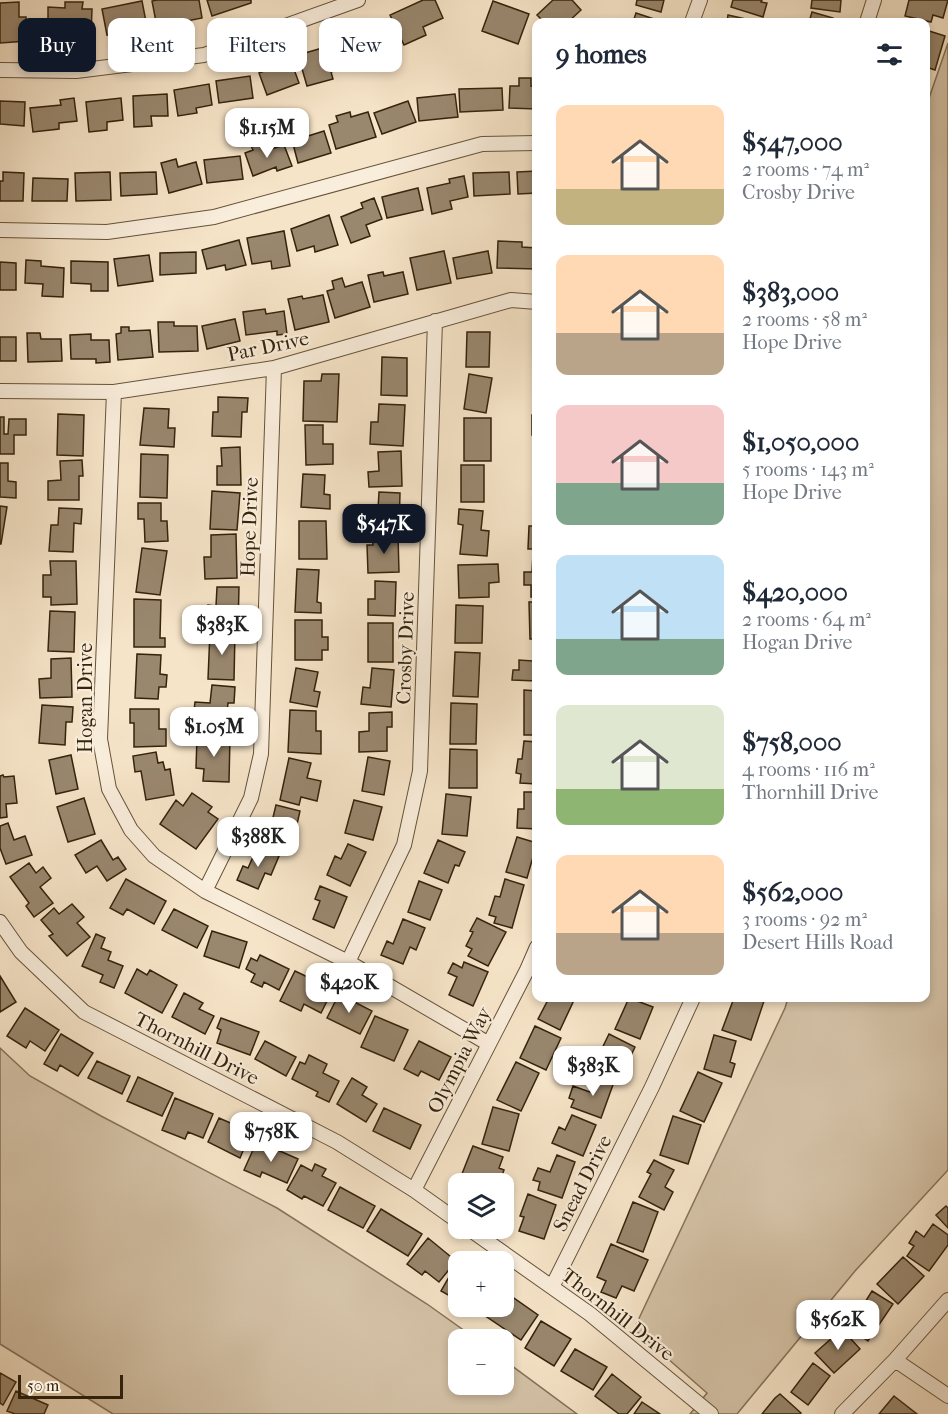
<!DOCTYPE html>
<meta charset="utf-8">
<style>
body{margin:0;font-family:"IM FELL French Canon",serif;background:#f6f6f7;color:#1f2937;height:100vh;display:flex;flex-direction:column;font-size:22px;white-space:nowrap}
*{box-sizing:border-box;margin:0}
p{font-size:20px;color:#747a83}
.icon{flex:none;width:33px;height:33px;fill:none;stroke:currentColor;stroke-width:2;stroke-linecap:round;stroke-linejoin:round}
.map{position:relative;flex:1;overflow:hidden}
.sheet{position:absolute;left:532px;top:18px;width:398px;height:984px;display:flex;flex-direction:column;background:#fff;border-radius:12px;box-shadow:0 3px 9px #0003}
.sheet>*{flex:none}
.banner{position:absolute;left:18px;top:18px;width:424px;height:54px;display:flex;gap:12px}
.controls{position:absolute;left:448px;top:1173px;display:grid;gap:12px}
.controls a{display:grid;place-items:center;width:66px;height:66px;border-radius:12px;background:#fff;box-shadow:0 3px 9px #0003;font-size:30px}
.scale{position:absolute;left:18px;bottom:15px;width:105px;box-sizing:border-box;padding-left:6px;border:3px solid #35230c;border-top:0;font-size:16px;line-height:21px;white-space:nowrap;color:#35230c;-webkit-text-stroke:4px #f9eddb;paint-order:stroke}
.price{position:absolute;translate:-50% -51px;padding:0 14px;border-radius:12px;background:#fff;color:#222;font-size:20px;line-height:39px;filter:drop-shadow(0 2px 3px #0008)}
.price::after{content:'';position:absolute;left:50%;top:36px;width:18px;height:14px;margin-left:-9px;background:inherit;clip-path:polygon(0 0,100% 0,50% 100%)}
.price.current{background:#111827;color:#fff}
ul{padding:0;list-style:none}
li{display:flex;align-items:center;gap:18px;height:150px;padding:0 24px}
li span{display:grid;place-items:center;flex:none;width:168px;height:120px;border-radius:12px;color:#555}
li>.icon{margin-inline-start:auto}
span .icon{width:72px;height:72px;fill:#fffc;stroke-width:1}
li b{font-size:26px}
h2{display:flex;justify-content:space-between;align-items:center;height:72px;padding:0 24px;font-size:26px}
.tag{padding:0 21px;border-radius:12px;background:#fff;box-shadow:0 3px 9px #0003;font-size:21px;line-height:54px}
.tag.current{background:#111827;color:#fff}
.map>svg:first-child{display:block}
.green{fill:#d5c3a8;stroke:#85735a;stroke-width:1.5}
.building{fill:#99876e;stroke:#35230c;stroke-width:1.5}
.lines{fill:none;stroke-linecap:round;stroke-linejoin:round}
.minor-casing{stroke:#65533b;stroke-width:16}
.minor{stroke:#f9eddb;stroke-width:14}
.labels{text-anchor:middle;stroke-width:4.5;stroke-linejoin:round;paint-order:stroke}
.street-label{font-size:20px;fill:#35230c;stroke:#f9eddb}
</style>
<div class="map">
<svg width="948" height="1414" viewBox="0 0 948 1414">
<rect width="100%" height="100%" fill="#f6e4c8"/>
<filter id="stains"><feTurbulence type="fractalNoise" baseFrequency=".00333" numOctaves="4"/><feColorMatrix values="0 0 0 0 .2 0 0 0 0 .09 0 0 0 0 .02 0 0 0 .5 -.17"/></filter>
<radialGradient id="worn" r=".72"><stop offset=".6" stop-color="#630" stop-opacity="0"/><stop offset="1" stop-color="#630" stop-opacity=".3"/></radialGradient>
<!-- green -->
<path class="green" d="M948,43V1170L855,1271L737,1414H690L707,1393L634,1329L785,1008L788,998H926V107Z
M0,1048L30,1076L101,1116L277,1208L427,1304L476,1339L459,1340V1384H504V1360L577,1414H113L0,1344Z"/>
<!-- building -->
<path class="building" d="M157,0H199L202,18L157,27L152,1Z
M207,0H251V3L212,16Z
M423,0H435L443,18L423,27L426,35L404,45L390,15Z
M553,0H572L581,10L568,22H544L537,15Z
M637,0H664L661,12L636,5Z
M733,0H762L761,2L767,3L763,17L731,7Z
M812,0H841L840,12L811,8Z
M909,0H948L943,18L933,15L931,22L905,16Z
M142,1L147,27L107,35L102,9Z
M493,1L529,14L518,44L482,31Z
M19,2V17H26L27,41L0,43V3Z
M65,2H83L82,9H92L91,34L48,32V7L65,8Z
M812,12L833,18L832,22H809Z
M636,13L657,20L656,22H633Z
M728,15L759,22H727Z
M387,23L396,48L358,61L349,37Z
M926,30L945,36L935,70L926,67Z
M343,42L350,66L331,72L333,79L307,86L298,55Z
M291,61L299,83L267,95L259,73Z
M250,76L253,98L219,103L216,81Z
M519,78H531V86L537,87V109L509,108L510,86H519Z
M209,84L212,105L196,108L197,113L178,116L174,90Z
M502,88L503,110L460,112L459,89Z
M167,94L168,116H151L152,126L134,127L133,96Z
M455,94L458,117L419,121L417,98Z
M74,98L77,121L59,123V129L33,132L30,108L61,105L60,100Z
M121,98L123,120L107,122V130L89,132L86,102Z
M0,101L25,102L24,126L0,124Z
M408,101L416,122L382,134L374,113Z
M350,112L351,117L368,112L376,137L336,149L329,125L338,122L336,116Z
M305,125L308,136L324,131L331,153L298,163L292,140L287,142L284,131Z
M261,140L265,151L284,145L292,166L277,171L276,167L253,176L245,153L253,150L250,144Z
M240,156L243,179L207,183L204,160Z
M176,159L178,167L196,162L202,184L169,193L161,163Z
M537,171V193L518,194L517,172Z
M3,172L24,173L23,201H0V181H3Z
M110,172L111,200L76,201L75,173Z
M156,172L157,194L121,196L120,173Z
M509,172L510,194L474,196L473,173Z
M464,176L468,197L450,201L452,209L432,214L427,188L450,183L449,179Z
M33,178L68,179L67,201H32Z
M418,188L423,210L387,218L382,197Z
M374,198L382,219L366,225L370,236L351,243L341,217L363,208L361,203Z
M329,215L338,245L315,252L314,246L297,251L291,229Z
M284,231L290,266L272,269L271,261L252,264L247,238Z
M239,240L246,265L226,270L225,265L207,269L202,250Z
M498,241L522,242V247L537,248V269L497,268Z
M444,251L451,283L417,290L410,258Z
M488,251L492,273L457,279L453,258Z
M196,252V273L160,275V253Z
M149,255L153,281L118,286L114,259Z
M26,260L41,261V266L64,268L63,297L42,296L43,284L25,283Z
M71,261L108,262V291H91V284L71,283Z
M0,262L16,263V290H0Z
M383,272L384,276L403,272L408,294L374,302L368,275Z
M342,278L345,287L362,282L370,307L335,318L327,291L334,289L332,281Z
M323,295L329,322L295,330L288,299L302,296L303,299Z
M265,309L266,314L284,311L287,334L277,335V331L246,335L243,312Z
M235,319L240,341L207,349L202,326Z
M158,322H174V326H197L198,351L159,352Z
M121,327H129V331L150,330L153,357L118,360L116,334L121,333Z
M467,332H490L489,367H466Z
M27,333H40L41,339H61L62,361L28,362Z
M91,334V340H109L110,362L96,363V359H71L70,335Z
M0,337H16V361H0Z
M382,357L407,358V396L381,395Z
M322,374H339L337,422L303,421L304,381H321Z
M469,374L492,378L486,413L464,409Z
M218,397L248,398L247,412H242L241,437L212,436L213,412H218Z
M379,404L405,405L403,446L370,444L371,422H378Z
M144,408L169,409L168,428H175L174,447L140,445Z
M58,414L84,415L83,456L57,455Z
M532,415H537V435H532Z
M0,417H4V434H8L9,419H26V435H14V454H0Z
M464,418H491V461H464Z
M305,425H323V444H333V464L306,465Z
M240,447L241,485H217V466H222L221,448Z
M401,451L402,486L369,487L368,472L379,471L378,452Z
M141,454L168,455L167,498L140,497Z
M82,460L83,476H79V500H48V481L61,480L60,461Z
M0,463H8V481L16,482V498L0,497Z
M461,465H484V502H461Z
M303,474L325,475L324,494L330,495V509L301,507Z
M212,491L240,493L237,530L210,529Z
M379,492L400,493L399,530L369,528L370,509H378Z
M536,502L537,549H528L529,526H536Z
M138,503H161V521H167L168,541L145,542L144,519H138Z
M0,506L7,507L1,544H0Z
M59,508L82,509L81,524L74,523L73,552L49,551L51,525H58Z
M459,509L483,511L481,530L489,531L487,556L460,554L463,525L458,524Z
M299,521H326L327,559H299Z
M236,534L237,578L205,579L204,557H211V535Z
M398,535L399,572L368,573L367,545H373L372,536Z
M142,548L167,551L160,595L136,592Z
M533,554H537V597H531V585H524V572H532Z
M50,561H76L77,604L51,605V597H43V575H51Z
M498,564L499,582L489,583V597L459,598L458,565Z
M297,569L319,570L317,602L321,603V613L295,612Z
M375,581L396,582L395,616L368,615V599H375Z
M217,587H239L238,628L208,627V605L216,606Z
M134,599L161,600L160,638H165V647H134Z
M529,602H537V639H530Z
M456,605L483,606L482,643H455Z
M50,611L75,612L74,652L48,651Z
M295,620H322V637H328V650H322V660H295Z
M368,623H393V662H368Z
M210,631L235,632L234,680L208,679Z
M534,644H537V681L512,680L513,670H519V660L533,661Z
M455,652L480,653L478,697L453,696Z
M137,654L161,655L160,674L167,675L166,687H159L158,699L135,698Z
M71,658L72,697L40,698L39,679L51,678V659Z
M296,668L318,672L314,691L320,692L317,707L290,702Z
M372,668L394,670L391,707L361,704L363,687L370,688Z
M212,685L235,687L234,703H228L225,731L192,728L195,702L210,703Z
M524,690L537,691V735H524Z
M451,703L477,704L476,744H450Z
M42,705L73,707L72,722H66L65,745L39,743Z
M130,709H159V729H166V746L134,747V723H130Z
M290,710L316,711V731H321V754L288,752Z
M392,712V727H387V751L359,752V732L369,731V713Z
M197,737H230L229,782L203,781L204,769L196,768Z
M524,741L537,742V784L520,783L521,774L516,773L518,759H522Z
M450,749L477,750V788H449Z
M156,752L158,763L163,762L165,770L170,769L174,795L146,800L141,771L135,772L133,756Z
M71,755L78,789L56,794L49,760Z
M368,757L390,761L384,795L362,791Z
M289,758L311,763L307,778L321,781L317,801L301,797L299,805L280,800Z
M3,775L4,777L14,776L17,803L6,804L7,817L0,818V776Z
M524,792H537V829L517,828L518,809H524Z
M192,793L212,807L208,812L218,819L196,849L160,824L176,800L183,806Z
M446,794L471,797L467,836L442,834Z
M84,798L95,834L68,842L57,807Z
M354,800L382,807L373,840L345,833Z
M276,805L300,811L291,851L275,847L277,840L268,838Z
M8,823L14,840L25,836L32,855L6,864L0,848V826Z
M517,837L537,843L527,878L506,872Z
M101,840L113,860L118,857L126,869L107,881L97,866L86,873L75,855Z
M438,840L465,852L459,866L455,865L448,883L424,873Z
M348,844L366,852L350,886L327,875L335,856L341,859Z
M258,846L279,856L271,875L265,873L258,889L237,880L243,866L248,868Z
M29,863L36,873L43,867L51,878L40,887L53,903L34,917L26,906L29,903L10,877Z
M126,879L166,901L154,924L127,909L123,915L110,908Z
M505,879L524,885L512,928L494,923L496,917L489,915L495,896L500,897Z
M419,881L442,890L430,920L408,912Z
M320,886L347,897L334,928L313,919L320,901L315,899Z
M72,904L84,917L77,923L90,937L67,956L49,936L53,934L41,920L54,908L59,914Z
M174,909L208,926L197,948L162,930Z
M477,918L506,932L488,966L468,956L472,949L466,946L473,932L470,931Z
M403,919L425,928L416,950L410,947L403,964L381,955L387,941L393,944Z
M212,931L247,942L239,968L204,956Z
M96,934L105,938L101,948L111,952L108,960L123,966L114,988L100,982L103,975L82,966Z
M260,955L289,969L279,990L264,982L262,987L251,982L255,974L246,969L251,958L257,961Z
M464,962L488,972L473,1006L449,995L457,977L448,973L453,963L462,968Z
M137,969L147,975L150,970L177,985L162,1013L125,993Z
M295,971L333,989L321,1013L304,1004L301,1011L280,1001Z
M0,976L16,1002L0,1012Z
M184,993L203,1003L199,1009L214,1016L205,1034L172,1017Z
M339,994L372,1011L360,1034L327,1018Z
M549,998H575L560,1030L538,1019Z
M629,998L653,1007L640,1039L615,1029Z
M731,998H765L751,1040L722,1030L734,998Z
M25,1008L59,1030L45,1051L30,1041L26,1048L7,1036Z
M375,1016L408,1030L394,1061L361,1047Z
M221,1018L259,1032L250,1055L217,1043L221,1030L217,1028Z
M535,1026L561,1038L546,1070L520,1058Z
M61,1034L93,1053L78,1076L60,1065L57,1071L44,1064Z
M609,1034L635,1047L620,1078L594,1065Z
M714,1035L736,1041L730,1062L735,1064L731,1077L704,1069Z
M265,1041L296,1057L286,1076L255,1059Z
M419,1041L451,1057L439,1080L421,1071L418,1076L404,1069Z
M309,1055L327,1064L323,1073L339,1081L329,1102L316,1096L318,1092L292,1079L300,1062L305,1064Z
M97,1061L130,1076L122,1094L88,1078Z
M516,1062L539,1073L521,1111L497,1100Z
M698,1072L722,1083L704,1122L680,1111Z
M596,1075L614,1082L601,1118L571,1107L574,1100L569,1098L573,1086L590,1092Z
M138,1077L173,1093L162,1116L127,1101Z
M352,1078L367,1087L362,1095L377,1104L366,1122L337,1104Z
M175,1098L213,1114L203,1138L188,1132L185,1139L162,1130Z
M493,1107L519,1114L509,1151L482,1144Z
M384,1108L421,1125L410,1149L373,1131Z
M572,1115L596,1125L583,1156L552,1143L559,1127L565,1130Z
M673,1116L701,1125L688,1164L660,1155Z
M219,1118L251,1132L240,1158L208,1142Z
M257,1141L298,1159L287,1183L262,1172L260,1177L244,1170Z
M473,1146L503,1157L499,1168L504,1170L499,1184L492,1181L491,1184H459V1190L456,1189Z
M557,1155L575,1162L562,1198L538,1190L540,1182L533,1180L538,1168L550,1172Z
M654,1160L674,1170L665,1187L673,1192L664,1210L639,1197L651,1174L647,1172Z
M315,1164L326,1169L322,1176L336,1183L323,1206L304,1196L302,1199L287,1190L301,1165L312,1171Z
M340,1187L375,1206L363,1228L328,1210Z
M528,1194L556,1205L544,1239L519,1231L524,1217L520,1216Z
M633,1202L658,1212L643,1252L617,1242Z
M946,1206L948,1208V1228L936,1215Z
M381,1209L422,1234L408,1256L367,1231Z
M933,1224L948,1235V1245L929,1271L907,1256L914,1246L909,1243L916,1231L924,1237Z
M428,1238L456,1261L439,1282L425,1271L422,1275L407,1264Z
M611,1244L648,1260L634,1291L622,1286L616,1298L601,1292L606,1281L597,1277Z
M903,1257L924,1276L898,1304L877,1284Z
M457,1263L459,1265V1301L441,1291Z
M504,1291L538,1315L521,1340L481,1313L486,1306H504Z
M872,1291L893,1304L868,1341L847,1326L852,1319L846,1315L855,1302L862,1307Z
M541,1321L571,1339L554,1366L525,1348Z
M842,1329L860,1349L834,1373L815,1353Z
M575,1349L607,1367L593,1390L561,1371Z
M813,1363L830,1376L808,1405L791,1392Z
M0,1373L16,1382L3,1405L0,1403Z
M612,1374L641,1397L627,1414H619L595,1396Z
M16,1391L48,1405L44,1414H15L7,1411Z
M780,1394L801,1413L800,1414H762L775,1398Z
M894,1396L917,1414H879Z
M642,1402L660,1414H634Z"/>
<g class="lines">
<!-- minor casing -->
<g class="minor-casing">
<path id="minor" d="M692,22L700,0
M867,22L874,0
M0,70L76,71L204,55L358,0
M0,230L107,232L214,217L482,144L537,143
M0,391L114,392L274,368L511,300L537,302
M114,392L100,739L109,789L131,830L154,856L205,891L348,962L489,1044
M205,891L251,798L261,754L274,368
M0,922L21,952L84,1012L337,1142L414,1190L459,1222
M348,962L404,845L420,771L435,321
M414,1190L527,970L537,947
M468,1228L590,1314L711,1414
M552,1287L652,1087L693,998
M895,1360L948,1396
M842,1414L895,1360L948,1300"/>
</g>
<!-- minor -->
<use href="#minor" class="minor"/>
</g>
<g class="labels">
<!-- street labels -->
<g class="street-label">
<text transform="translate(268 346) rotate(-12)" y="7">Par Drive</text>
<text transform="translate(249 527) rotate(-88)" y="7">Hope Drive</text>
<text transform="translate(405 648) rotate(-88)" y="7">Crosby Drive</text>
<text transform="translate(85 698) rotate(-90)" y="7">Hogan Drive</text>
<text transform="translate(197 1048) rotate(27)" y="7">Thornhill Drive</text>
<text transform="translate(459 1060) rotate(-63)" y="7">Olympia Way</text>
<text transform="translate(582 1183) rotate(-63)" y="7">Snead Drive</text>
<text transform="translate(618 1314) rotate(38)" y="7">Thornhill Drive</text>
</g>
</g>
<rect width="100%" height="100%" filter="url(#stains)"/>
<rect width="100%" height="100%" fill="url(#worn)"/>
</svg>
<div class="controls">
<a><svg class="icon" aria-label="layers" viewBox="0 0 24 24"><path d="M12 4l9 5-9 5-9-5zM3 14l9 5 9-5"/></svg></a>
<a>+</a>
<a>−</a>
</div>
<div class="scale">50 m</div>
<b class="price" style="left:267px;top:159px">$1.15M</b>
<b class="price current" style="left:384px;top:555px">$547K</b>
<b class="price" style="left:222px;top:656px">$383K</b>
<b class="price" style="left:214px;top:758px">$1.05M</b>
<b class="price" style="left:258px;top:868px">$388K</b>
<b class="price" style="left:349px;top:1014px">$420K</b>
<b class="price" style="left:593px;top:1097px">$383K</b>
<b class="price" style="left:271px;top:1163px">$758K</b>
<b class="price" style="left:838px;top:1351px">$562K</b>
<div class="banner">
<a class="tag current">Buy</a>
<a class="tag">Rent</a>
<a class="tag">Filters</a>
<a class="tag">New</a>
</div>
<section class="sheet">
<h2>9 homes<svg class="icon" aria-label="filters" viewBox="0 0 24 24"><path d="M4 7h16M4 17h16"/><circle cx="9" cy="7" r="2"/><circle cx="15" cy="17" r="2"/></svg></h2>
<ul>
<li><span style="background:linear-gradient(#ffd9b3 70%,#c2b280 0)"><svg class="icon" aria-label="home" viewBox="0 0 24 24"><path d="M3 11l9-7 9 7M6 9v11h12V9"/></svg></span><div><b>$547,000</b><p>2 rooms · 74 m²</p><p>Crosby Drive</p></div></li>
<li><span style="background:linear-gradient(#ffd9b3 65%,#b9a48a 0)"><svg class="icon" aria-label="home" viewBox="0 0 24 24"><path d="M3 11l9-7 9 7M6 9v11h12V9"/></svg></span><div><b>$383,000</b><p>2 rooms · 58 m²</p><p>Hope Drive</p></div></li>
<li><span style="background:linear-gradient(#f6c9c9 65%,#7fa58c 0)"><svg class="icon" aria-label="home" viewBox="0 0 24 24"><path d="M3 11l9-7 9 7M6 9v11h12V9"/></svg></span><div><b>$1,050,000</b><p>5 rooms · 143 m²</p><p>Hope Drive</p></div></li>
<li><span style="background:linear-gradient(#bfe0f5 70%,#7fa58c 0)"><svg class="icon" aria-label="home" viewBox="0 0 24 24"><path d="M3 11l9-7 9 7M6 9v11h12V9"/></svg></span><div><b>$420,000</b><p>2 rooms · 64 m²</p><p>Hogan Drive</p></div></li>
<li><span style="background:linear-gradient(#dfe7d0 70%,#8fb573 0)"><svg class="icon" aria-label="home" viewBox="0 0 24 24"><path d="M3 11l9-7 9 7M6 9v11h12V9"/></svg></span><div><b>$758,000</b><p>4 rooms · 116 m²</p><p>Thornhill Drive</p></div></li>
<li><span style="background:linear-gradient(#ffd9b3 65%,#b9a48a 0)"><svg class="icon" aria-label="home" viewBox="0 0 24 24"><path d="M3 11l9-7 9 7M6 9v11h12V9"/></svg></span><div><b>$562,000</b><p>3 rooms · 92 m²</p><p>Desert Hills Road</p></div></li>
</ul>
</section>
</div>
